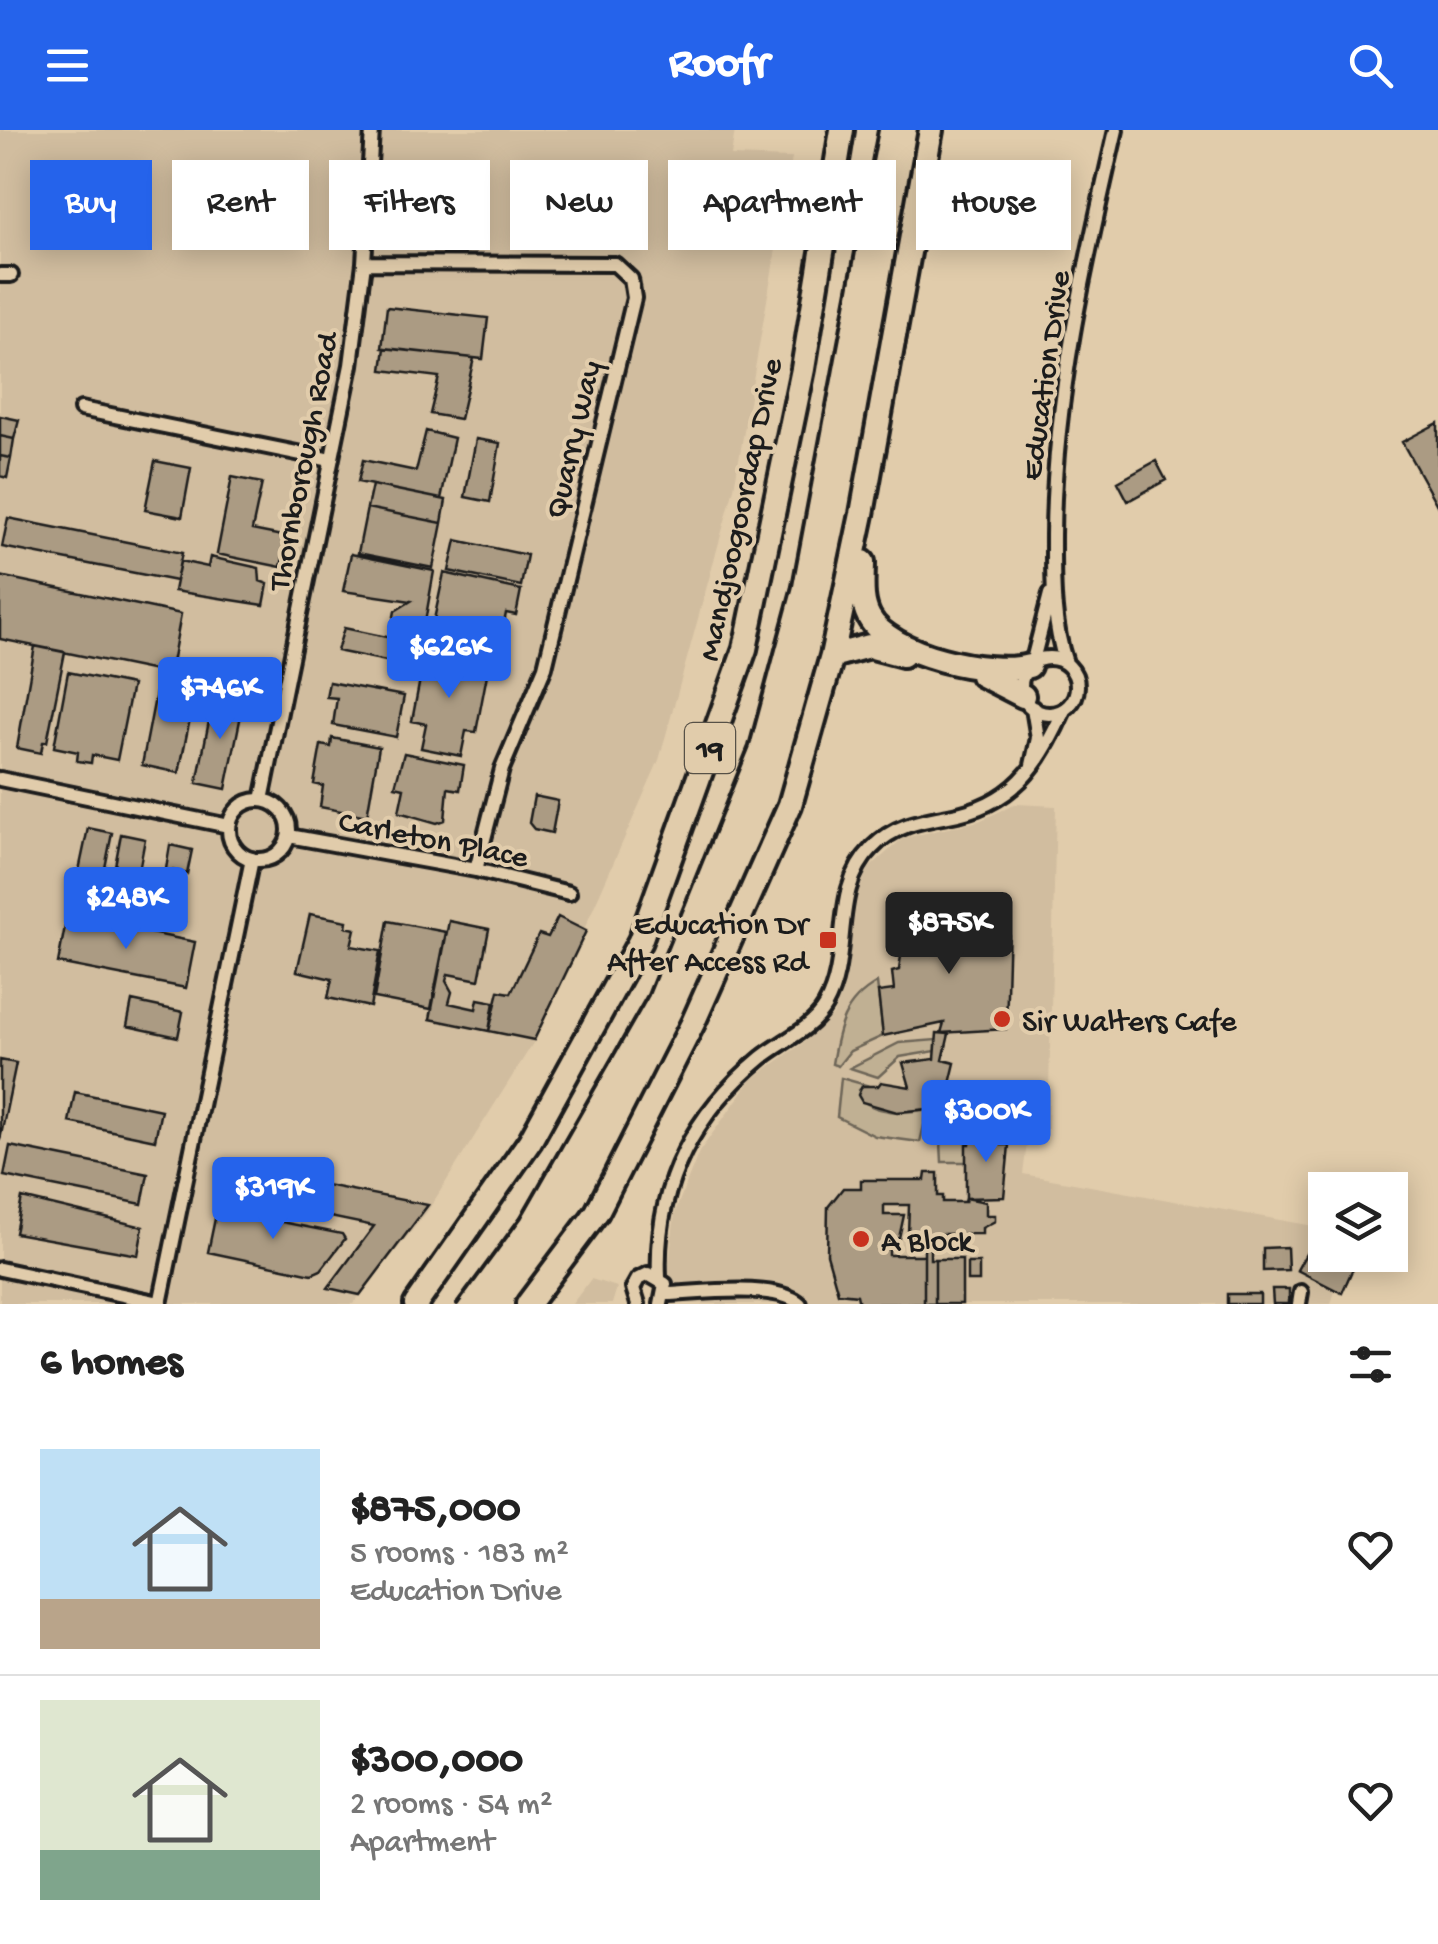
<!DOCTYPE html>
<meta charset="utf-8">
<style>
body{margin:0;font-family:"Gochi Hand",sans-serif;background:#f6f6f6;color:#222;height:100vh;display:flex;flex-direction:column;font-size:38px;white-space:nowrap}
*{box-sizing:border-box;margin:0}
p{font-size:32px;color:#767676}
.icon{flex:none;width:55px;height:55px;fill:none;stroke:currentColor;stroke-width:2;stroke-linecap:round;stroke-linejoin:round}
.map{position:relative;height:1174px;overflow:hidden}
.sheet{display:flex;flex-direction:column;background:#fff;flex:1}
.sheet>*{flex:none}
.banner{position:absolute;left:30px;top:30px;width:1380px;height:90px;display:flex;gap:20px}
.controls{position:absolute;left:1308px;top:1042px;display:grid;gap:20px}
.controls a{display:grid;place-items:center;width:100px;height:100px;border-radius:0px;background:#fff;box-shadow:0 5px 25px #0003;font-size:50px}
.price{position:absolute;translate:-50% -85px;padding:0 22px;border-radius:10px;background:#2563eb;color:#fff;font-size:32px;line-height:65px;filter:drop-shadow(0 2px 5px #0008)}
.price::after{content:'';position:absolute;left:50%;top:60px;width:30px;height:22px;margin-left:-15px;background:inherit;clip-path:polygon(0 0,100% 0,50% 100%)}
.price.current{background:#222;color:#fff}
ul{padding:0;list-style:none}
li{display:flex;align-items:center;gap:30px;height:250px;padding:0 40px}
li+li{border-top:2px solid #e0e0e0}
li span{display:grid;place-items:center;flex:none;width:280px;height:200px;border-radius:0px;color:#555}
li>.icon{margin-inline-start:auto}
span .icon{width:120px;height:120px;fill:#fffc;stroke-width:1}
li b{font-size:42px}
h2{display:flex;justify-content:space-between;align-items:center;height:120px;padding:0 40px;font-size:42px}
.pill{padding:0 35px;border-radius:0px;background:#fff;box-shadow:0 5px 25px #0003;font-size:35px;line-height:90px}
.pill.current{background:#2563eb;color:#fff}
header{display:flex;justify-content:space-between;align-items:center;height:130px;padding:0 40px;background:#2563eb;color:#fff;font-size:45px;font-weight:800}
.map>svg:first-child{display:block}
.built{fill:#d1bd9f}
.green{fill:#c0b093;stroke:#6e6658;stroke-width:2.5}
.building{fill:#ab9b83;stroke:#1c1c1c;stroke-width:2.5}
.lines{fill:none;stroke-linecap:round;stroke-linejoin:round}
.minor-casing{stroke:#1c1c1c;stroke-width:20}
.trunk-casing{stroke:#1c1c1c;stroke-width:30}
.minor{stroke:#e1ccab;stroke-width:12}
.trunk{stroke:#e1ccab;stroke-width:22}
.rail{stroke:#1c1c1c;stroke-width:4}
.poi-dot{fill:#c8321e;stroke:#e1ccab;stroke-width:4}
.labels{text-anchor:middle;stroke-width:8;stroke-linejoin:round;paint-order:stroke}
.shield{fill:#e1ccab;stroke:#575147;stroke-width:2.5}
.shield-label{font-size:30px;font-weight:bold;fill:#1c1c1c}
.street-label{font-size:32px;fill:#1c1c1c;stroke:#e1ccab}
.poi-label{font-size:32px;fill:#1c1c1c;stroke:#e1ccab;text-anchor:start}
</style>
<header><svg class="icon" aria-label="menu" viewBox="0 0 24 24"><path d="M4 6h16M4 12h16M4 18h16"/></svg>Roofr<svg class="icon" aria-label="search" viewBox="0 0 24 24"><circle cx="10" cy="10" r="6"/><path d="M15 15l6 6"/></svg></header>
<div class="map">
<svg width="1438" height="1174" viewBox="0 0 1438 1174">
<rect width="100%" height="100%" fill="#e1ccab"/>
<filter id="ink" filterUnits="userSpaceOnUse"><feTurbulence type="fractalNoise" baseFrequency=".01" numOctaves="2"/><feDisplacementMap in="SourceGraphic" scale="20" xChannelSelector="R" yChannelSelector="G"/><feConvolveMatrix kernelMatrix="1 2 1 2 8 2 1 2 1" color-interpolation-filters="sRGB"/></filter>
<g filter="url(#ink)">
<!-- built -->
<path class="built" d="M0,0H735L731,26L792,28L734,358L659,630L535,910L427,1082L353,1174H0Z
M1016,674L1056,676L1048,999L1029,998L1023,1044L1325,1098V1125L1346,1126L1331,1174H664L675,1082L699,1022L752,949L803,913L833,885L843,858L858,762L868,739L903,708L979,691Z
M591,1149L617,1157L612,1174H572Z"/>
<!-- green -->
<path class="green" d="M877,853L883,906L850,921L838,936L832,934C838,898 843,872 877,853Z
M936,910V921L900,927L878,947L850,938L899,913Z
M841,948L866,955L859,960V967C874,984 906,984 928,979L920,1012L875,1006L837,987Z
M944,983L973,991L966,1032H942L940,992L946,991Z"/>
<!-- building -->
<path class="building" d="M387,177L488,188L483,229L382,218Z
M385,218L474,228L460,289L430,284L439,247L382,240Z
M0,286L19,290L14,309L0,306Z
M1438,293V377L1402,312Z
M426,301L454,308L441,369L358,352L363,330L416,341Z
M0,306L14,309L11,328L0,326Z
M476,309L500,313L490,372L465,367Z
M0,326L11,328L7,348L0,346Z
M155,331L191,338L182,387L145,380Z
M1156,331L1166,350L1128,371L1118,352Z
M232,347L262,353L252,400L287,407L281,437L217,424Z
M372,355L446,370L442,393L367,378Z
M367,378L442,393L433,438L358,423Z
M8,388L182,423L176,451L2,417Z
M456,410L527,425L521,456L449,441Z
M351,424L434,441L423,503L392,497L395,481L411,471L343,461Z
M210,427L259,438L260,451L268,454L264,475L174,461L180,431L208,437Z
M444,443L521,460L516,485L506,483L500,514L432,499Z
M0,446L181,484L170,544L0,509Z
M344,498L420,514L416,537L337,521Z
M35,516L65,522L47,612H43L41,623L17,618Z
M425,523L489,534L476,602L466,601L461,626L421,618L426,594L412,591Z
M68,542L132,555L117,630L92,625L91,633L77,631L78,622L54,617Z
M160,542L198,549L179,643L142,635Z
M329,552L404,566L396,607L333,595L337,568L326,567Z
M214,565L244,570L226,659L197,653Z
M332,608L379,617L367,686L320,677L323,656L314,654L321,615L331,617Z
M404,623L464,635L460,660L448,658L445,690L437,693L399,682L404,658L395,656Z
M534,666L558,671L552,703L534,699L529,693Z
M88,698L112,703L104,743L108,744L106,756L77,750Z
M121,704L145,709L135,762L111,757Z
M170,715L192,720L187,744L166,739Z
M148,753L182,760L178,783L143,776Z
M310,784L347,791L346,797L355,799L351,816L380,821L370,877L328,868L332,849L297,841Z
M907,784L927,785V790L1009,792L1006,899L941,903L944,893L883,906L878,862L894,860L892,842L899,840Z
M67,786L195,812L186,858L58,833Z
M558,787L586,801L534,910L489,901L499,861L511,863L539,804L548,807Z
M388,791L446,802L431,879L374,868Z
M449,791L489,799L479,850L448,844L446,851L452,862L449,873L476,879L478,869L494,872L489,901L430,889Z
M132,871L183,882L178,907L127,896Z
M937,903L949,904L943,930L955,933L949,958L980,966L973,991L939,981V972H930L928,979L897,982L862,972L858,965L862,956H878L881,952L910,957L903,933L935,929Z
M0,930L16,933L0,1010Z
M75,962L161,980L155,1010L69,992Z
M971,1001L1002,1002V1015H1009L1004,1067L966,1068V1014H970Z
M10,1016L148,1044L142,1074L4,1046Z
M239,1038L428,1075L360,1165L328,1158L374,1096L233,1067Z
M926,1043H938V1066H943V1072H965L966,1068L986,1072V1085H995V1091L982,1098V1104H908L909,1075H884V1085H904L899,1108L889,1111V1125H924V1174H859L857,1165L838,1163L827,1124L828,1077L843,1058H861V1050H925Z
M22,1068L143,1097L138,1125L15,1103Z
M217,1079L342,1104L345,1109L321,1140L312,1144L208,1122Z
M924,1105H930V1129H935V1174H924Z
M1287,1117L1288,1140L1263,1141V1118Z
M1307,1122L1320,1127L1323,1122L1354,1136L1342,1163L1297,1140Z
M935,1129H962V1174H935Z
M967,1133H979V1151H967Z
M1272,1159H1289V1174H1273Z
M1227,1164H1260V1174H1227Z"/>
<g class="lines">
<!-- minor casing -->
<g class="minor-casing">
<path id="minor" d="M364,133L615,134L631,149L634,168L545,537L502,639L476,740
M0,145H11
M81,279L331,330
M1021 556a28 28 0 1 1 56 0a28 28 0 1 1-56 0Z
M1066,533C1052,493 1053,448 1053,405C1054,267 1085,134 1116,0
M1032,534L1050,464
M1032,635L1038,608L1033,578
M0,649L229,696
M262,670L351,235L364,133L372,0
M229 700a30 30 0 1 1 60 0a30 30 0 1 1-60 0Z
M289,706L476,740L569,763
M0,1139L160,1173
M659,1147C655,1058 692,985 761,928C782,911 811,900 825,876C853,827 829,761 872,718C893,696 919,691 948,686C1012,675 1039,637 1064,580
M667,1164C698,1163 778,1152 800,1174
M160,1174L252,729
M638,1174L633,1158L638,1149L648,1144L665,1154L661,1174
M1299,1174L1301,1162"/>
</g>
<!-- trunk casing -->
<g class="trunk-casing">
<path id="trunk" d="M863,432C863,451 860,470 869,487C889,525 991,547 1029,536
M832,526L869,516L903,525
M982,545L1023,566
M416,1174L530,1011L640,811L745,519L803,239L842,0
M528,1174L597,1082L693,893L790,675L832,526L862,384L931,0"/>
</g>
<!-- minor -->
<use href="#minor" class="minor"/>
<!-- trunk -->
<use href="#trunk" class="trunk"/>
<!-- rail -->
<path class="rail" d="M457,1174L521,1087L648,865L749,616L792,456L878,0"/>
</g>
</g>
<!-- markers -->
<g class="poi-dot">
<rect x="818" y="800" width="20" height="20" rx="5"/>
<circle cx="1002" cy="889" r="10"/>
<circle cx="861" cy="1109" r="10"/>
</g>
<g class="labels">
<!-- shield labels -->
<rect class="shield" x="685" y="593" width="50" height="50" rx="8"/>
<g class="shield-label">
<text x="710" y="628">19</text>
</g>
<!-- street labels -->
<g class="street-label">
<text transform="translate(1043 245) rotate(-82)" y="11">Education Drive</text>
<text transform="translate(571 309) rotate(-77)" y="11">Quarry Way</text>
<text transform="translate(301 331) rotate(-79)" y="11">Thornborough Road</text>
<text transform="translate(738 379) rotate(-78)" y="11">Mandjoogoordap Drive</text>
<text transform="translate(434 707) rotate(11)" y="11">Carleton Place</text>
</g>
<!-- poi labels -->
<g class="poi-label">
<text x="808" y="803" text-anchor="end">Education Dr<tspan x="808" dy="37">After Access Rd</tspan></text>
<text x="1022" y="900">Sir Walters Cafe</text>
<text x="881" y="1120">A Block</text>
</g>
</g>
</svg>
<div class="controls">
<a><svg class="icon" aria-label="layers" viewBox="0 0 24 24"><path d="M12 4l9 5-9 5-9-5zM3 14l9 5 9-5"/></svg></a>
</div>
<b class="price" style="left:449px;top:571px">$626K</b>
<b class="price" style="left:220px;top:612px">$746K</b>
<b class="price" style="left:126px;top:822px">$248K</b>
<b class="price current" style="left:949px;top:847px">$875K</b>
<b class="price" style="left:986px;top:1035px">$300K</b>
<b class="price" style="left:273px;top:1112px">$319K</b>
<div class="banner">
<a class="pill current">Buy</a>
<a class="pill">Rent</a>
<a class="pill">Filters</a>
<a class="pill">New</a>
<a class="pill">Apartment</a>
<a class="pill">House</a>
</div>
</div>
<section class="sheet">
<h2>6 homes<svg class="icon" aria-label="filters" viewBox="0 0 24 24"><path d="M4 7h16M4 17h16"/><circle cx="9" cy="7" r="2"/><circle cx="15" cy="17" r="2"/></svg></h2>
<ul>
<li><span style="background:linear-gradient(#bfe0f5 75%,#b9a48a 0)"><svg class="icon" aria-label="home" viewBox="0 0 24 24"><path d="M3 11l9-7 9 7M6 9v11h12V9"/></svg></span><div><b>$875,000</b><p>5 rooms · 183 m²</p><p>Education Drive</p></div><svg class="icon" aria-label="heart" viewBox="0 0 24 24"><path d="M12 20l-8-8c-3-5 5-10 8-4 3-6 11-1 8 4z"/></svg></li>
<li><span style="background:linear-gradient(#dfe7d0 75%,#7fa58c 0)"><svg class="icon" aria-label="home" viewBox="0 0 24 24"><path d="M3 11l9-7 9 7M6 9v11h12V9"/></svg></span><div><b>$300,000</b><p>2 rooms · 54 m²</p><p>Apartment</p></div><svg class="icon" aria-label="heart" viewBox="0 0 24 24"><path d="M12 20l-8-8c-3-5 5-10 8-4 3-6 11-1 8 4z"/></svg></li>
</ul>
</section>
